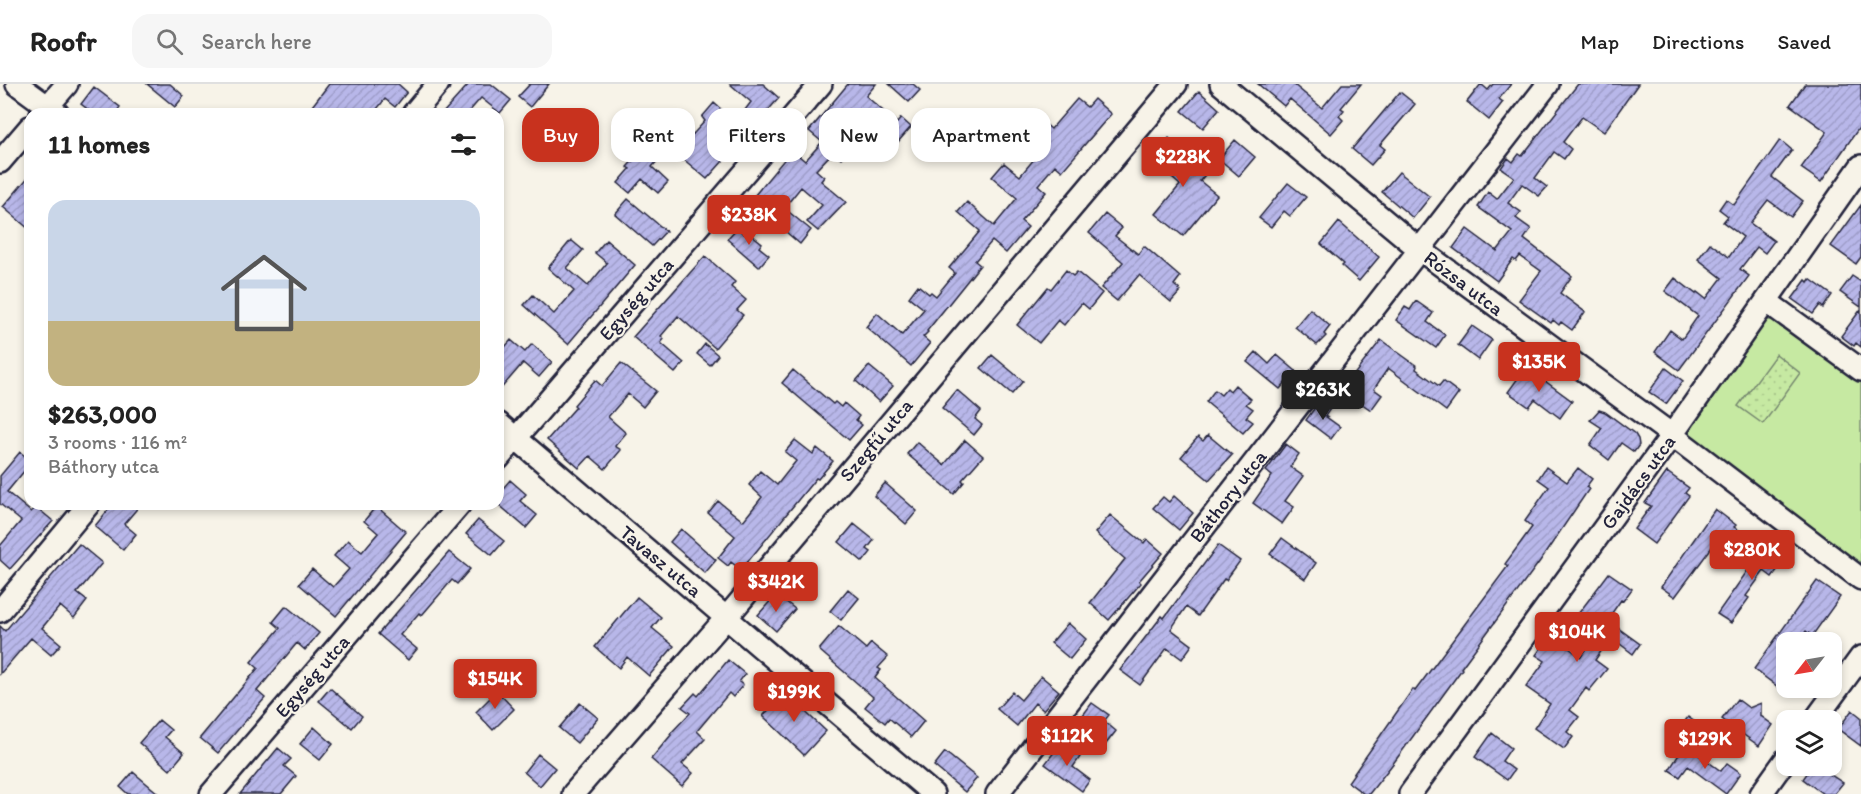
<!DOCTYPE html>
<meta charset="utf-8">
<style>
body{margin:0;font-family:Itim,sans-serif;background:#f6f6f6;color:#222;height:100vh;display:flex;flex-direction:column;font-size:22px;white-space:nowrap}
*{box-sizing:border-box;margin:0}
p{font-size:20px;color:#767676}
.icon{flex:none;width:33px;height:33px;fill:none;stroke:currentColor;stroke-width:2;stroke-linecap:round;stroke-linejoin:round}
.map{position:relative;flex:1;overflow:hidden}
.drawer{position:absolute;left:24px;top:24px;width:480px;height:402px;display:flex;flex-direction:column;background:#fff;border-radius:18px;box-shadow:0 3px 9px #0003}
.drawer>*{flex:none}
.banner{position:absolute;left:522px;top:24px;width:570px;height:54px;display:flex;gap:12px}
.needle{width:39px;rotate:239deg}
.buttons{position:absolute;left:1776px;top:548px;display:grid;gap:12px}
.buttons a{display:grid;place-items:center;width:66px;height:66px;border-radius:12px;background:#fff;box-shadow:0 3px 9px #0003;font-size:30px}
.price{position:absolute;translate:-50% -51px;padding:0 14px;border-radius:6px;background:#c8321e;color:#fff;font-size:20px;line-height:39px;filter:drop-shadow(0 2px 3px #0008)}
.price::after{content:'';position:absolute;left:50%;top:36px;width:18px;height:14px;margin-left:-9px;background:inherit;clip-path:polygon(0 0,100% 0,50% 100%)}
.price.current{background:#222;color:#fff}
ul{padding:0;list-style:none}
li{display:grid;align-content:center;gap:12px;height:318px;padding:0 24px}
li span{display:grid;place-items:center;height:186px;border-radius:18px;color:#555}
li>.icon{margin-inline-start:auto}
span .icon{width:108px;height:108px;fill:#fffc;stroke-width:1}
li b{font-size:26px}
h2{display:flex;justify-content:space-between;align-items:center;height:72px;padding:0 24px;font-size:26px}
.chip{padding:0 21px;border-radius:18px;background:#fff;box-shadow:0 3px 9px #0003;font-size:21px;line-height:54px}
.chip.current{background:#c8321e;color:#fff}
header{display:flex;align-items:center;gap:36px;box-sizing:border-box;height:84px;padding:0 30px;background:#fff;border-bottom:2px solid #e0e0e0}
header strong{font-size:28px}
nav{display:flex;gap:33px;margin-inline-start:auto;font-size:21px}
.search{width:420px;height:54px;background:#f6f6f6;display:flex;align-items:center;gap:15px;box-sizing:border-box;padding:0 21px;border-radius:18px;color:#767676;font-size:22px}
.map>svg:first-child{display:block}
.grass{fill:#c6e9a2;stroke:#74866e;stroke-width:1.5}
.park{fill:url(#park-dots);stroke:#74866e;stroke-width:1.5}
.building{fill:url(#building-hatch);stroke:#22223b;stroke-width:1.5}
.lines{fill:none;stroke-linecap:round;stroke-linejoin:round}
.minor-casing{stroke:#22223b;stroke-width:26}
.minor{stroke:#f7f3e8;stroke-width:21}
.labels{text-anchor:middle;stroke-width:4.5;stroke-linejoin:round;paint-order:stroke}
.street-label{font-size:20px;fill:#22223b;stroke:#f7f3e8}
</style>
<header>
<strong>Roofr</strong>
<div class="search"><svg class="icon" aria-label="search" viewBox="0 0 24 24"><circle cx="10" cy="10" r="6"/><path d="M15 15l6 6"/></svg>Search here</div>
<nav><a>Map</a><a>Directions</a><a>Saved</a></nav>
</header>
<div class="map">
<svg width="1861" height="710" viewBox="0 0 1861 710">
<defs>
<pattern id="park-dots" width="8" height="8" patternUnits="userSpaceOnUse" patternTransform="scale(1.5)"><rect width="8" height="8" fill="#c6e9a2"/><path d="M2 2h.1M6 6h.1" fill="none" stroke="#aac88c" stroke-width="1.8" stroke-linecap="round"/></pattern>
<pattern id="building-hatch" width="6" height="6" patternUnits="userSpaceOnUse" patternTransform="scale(1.5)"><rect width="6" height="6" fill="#b8b7e9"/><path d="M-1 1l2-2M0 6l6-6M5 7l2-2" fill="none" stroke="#9e9dc9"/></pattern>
</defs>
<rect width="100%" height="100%" fill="#f7f3e8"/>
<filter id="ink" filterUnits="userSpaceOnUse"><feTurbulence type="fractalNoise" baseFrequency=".0167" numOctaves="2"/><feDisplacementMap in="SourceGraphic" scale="12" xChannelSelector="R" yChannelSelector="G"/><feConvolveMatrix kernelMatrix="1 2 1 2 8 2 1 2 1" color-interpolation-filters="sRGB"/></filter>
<g filter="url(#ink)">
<!-- grass -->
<path class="grass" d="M1767,236H1777L1861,297V483L1687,352L1685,343L1758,240Z"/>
<!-- park -->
<path class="park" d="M1776,270L1800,289L1763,340L1738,322Z"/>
<!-- building -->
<path class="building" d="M147,0H170L184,12L175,23Z
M329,0H398L407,8L395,23L385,15L373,30H306Z
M469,0H491L511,16L500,29L481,14L467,30H442Z
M530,0H549L530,23L518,13Z
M730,0H763L779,14L765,30L764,29L746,47L748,49L707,95L676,69L705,37L702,33L714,19L736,38L751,18Z
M848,0H876L866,12L897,39L901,34L911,43L883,75L864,59L875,46L857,31L839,51L851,62L841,74L833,68L816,86L824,93L821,97L846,118L818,147L807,138L822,121L801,103L784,124L811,146L800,160L750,117L792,66L805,77L822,58L809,47Z
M889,0H913L920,6L909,18Z
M1258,0H1293L1322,24L1342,0H1361L1341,24L1344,26L1339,32L1343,36L1331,50L1290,15L1284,22Z
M1481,0L1488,6L1493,0H1511L1499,15L1503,18L1489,36L1467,18Z
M1578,0H1638L1604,48L1582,33L1563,58L1571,65L1564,75L1554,68L1535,94L1547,103L1539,112L1522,100L1508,119L1521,128L1516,134L1531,145L1524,155L1572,192L1560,209L1585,228L1572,246L1561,238L1559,241L1553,236L1551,239L1519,216L1541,187L1520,172L1516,177L1513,175L1497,197L1453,164L1467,145L1497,167L1512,148L1478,123L1488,108L1497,115L1514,93L1501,84L1508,74L1513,78L1519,70L1522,72Z
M1805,0H1861V41L1821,98L1801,84L1827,48L1790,21Z
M94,3L120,23L115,30H94L81,20Z
M1199,7L1219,25L1203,44L1182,27Z
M1400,8L1415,20L1380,61L1385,65L1371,81L1352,65Z
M1077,15L1087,23L1094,15L1111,30L1062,87L1055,81L1038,101L1046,108L1021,137L1028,143L1006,169L992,157L975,177L980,181L927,247L928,248L923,253L930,259L911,282L866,243L877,229L902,251L924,225L909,213L918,201L929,210L931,208L936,212L955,189L949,184L980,147L958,128L967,118L994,142L1017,114L992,93L1004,79L1020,92L1040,68L1019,50L1035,31L1051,45Z
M1169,54L1208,87L1200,97L1217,111L1183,152L1156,130L1180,101L1151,76Z
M1235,56L1255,73L1239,92L1219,75Z
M1780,56L1792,66L1772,93L1803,117L1791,133L1768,116L1750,139L1774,157L1765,169L1757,163L1740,185L1749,192L1679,286L1655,268L1670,246L1682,255L1698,232L1665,207L1675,194L1696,210L1697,208L1706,215L1722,194L1698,175L1710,159L1729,173L1743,153L1723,138L1728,132L1719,125L1726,115L1734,121Z
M645,63L659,75L652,83L668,98L658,109L642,95L630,109L618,99L630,85L627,83Z
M1399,88L1430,113L1413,134L1382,108Z
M30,91V146L3,123Z
M1288,99L1306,113L1290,132L1284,127L1271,143L1259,134Z
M628,115L666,147L652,162L615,130Z
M1861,121V173L1856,180L1831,162Z
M1105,130L1122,144L1115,152L1138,170L1144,162L1180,193L1174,201L1181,207L1171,218L1139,191L1117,217L1101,204L1123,178L1089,149Z
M1339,138L1379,173L1359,197L1342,182L1344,180L1321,160Z
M737,144L744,150L747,147L762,159L759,163L769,171L759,183L727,155Z
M571,156L583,166L567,184L588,202L607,179L595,169L606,156L635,181L568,260L524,221L533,211L554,230L574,207L548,184Z
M705,172L735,198L731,203L746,216L737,226L743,231L715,264L678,232L661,252L664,255L661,259L684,279L675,289L633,253Z
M1066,186L1073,192L1077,188L1102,209L1089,225L1082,219L1064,241L1058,236L1039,259L1017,241L1048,203L1051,205Z
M1852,192L1861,198V223L1840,208Z
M1810,195L1832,211L1823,224L1820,221L1813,230L1792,215L1806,196L1808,198Z
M1416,217L1433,229L1427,238L1445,251L1436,264L1396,236L1405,223L1410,226Z
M1310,225L1330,242L1324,250L1326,252L1317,261L1295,243Z
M1861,225V263L1856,259L1854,262L1841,252Z
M1472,242L1492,256L1478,276L1458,261Z
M511,256L525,268L532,260L552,278L539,293L523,279L498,308V271Z
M1381,256L1417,282L1416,285L1439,302L1443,297L1459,309L1446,327L1388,284L1374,305L1382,311L1371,326L1342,306Z
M705,260L718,271L710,281L697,270Z
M1256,268L1269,280L1277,271L1296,287L1280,305L1247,278Z
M992,271L1023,297L1012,310L981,284Z
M621,279L656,307L643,323L628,310L608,333L626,349L615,362L621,366L605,385L590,372L579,384L547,356L576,323L574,321L595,296L602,302Z
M869,282L893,302L879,318L856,297Z
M1526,283L1572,317L1560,334L1535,315L1529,323L1508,308Z
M1666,284L1683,297L1666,320L1649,308Z
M793,286L833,320L835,318L841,323L844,319L859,332L856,336L862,341L849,356L782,299Z
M1235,301L1251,315L1246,320L1253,325L1246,333L1253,338L1243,349L1206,318L1215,306L1221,311L1227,304L1230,307Z
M957,306L981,327L975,335L982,341L974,351L942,324Z
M1319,318L1330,325L1325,332L1340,343L1331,355L1306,336Z
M1599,326L1605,328L1635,350L1638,355L1639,361L1634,368L1621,359L1609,376L1590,361L1602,344L1590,336Z
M1208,351L1232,371L1209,396L1181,373L1198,353L1203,357Z
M795,356L813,370L817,364L833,377L818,395L816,394L741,486L731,478L728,482L718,474L735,452L708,429L718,417L743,437L762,413L749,401L760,387L777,401L796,377L785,368Z
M965,356L983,372L962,396L964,398L954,410L907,370L917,358L944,381Z
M1286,360L1299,370L1290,383L1303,392L1285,417L1294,423L1282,440L1253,419L1272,392L1266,387Z
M20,368L30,376V380L7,408L31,428L36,423L53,437L10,485L0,476V462L21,437L0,420V392Z
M1546,383L1567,398L1578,384L1592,395L1586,403L1589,405L1540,477L1461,584L1462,585L1395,677L1369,710H1364L1348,698L1413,605L1415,607L1508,482L1505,480L1532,443L1525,437L1549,403L1538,395Z
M1667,388L1689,404L1685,409L1689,412L1654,460L1634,445L1651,422L1645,419Z
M510,396L526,410L520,417L537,431L526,444L498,420V410Z
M885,399L917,427L906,440L874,412Z
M1174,412L1193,429L1179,446L1153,424L1163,413L1169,418Z
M113,420H141L124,440L136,450L123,466L95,442Z
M376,422L406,448L336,532L299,500L312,485L333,503L349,485L334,472L348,456L362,468L378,449L364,437Z
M1715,425L1736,441L1734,443L1740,447L1726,467L1715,459L1675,513L1661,503Z
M1110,431L1144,459L1147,455L1163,469L1139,497L1141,499L1109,536L1090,519L1125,475L1095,449Z
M478,436L504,457L492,471L466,450Z
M854,440L874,456L867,465L871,468L863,478L839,458Z
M681,445L716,476L705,489L670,458Z
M1282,454L1316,479L1305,495L1270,470Z
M1767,459L1787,473L1772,493L1764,487L1746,512L1749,514L1731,539L1717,530Z
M79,460L102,479L77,509L87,517L74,534L60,522L42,544L61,560L51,571L31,554L0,590V542L5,547Z
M1218,461L1240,477L1226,496L1224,495L1198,532L1186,523L1171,545L1192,561L1182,575L1167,564L1140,601L1120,586L1162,532L1164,534Z
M449,468L470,485L457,500L452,496L422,531L419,529L400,551L417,565L408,576L378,550Z
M1609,489L1632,505L1623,517L1621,516L1607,536L1640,560L1633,570L1611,553L1595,576L1607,585L1589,607L1586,604L1570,626L1579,633L1567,648L1573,653L1564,665L1534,644L1550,620L1526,603L1545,577L1536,571L1549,553L1552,556L1554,553L1581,573L1600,546L1578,530Z
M1817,497L1840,513L1812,552L1806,547L1798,558H1786V609L1754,585Z
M848,505L859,514L841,536L830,527Z
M637,513L661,533L652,544L674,562L649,592L627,573L619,584L595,563Z
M780,513L795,525L776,547L758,531L773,514L777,517Z
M286,522L319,549L305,566L297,559L257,607L265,614L218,669L200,654L258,584L251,578L280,544L273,538Z
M1068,539L1086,555L1070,575L1051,559Z
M839,542L866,565L871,559L888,573L878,584L881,586L875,594L924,637L911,653L889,634L885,639L865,623L873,613L819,566Z
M728,576L745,590L739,598L743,601L733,613L729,609L697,647L705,655L682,680L693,689L682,702L651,675L671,651L670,650L690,629L682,623L695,609L698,612Z
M1041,592L1059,607L1043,626L1035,619L1017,642L997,625L1012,608L1021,616Z
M330,604L362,632L352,644L319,617Z
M497,607L514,625L493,646L476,628Z
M786,607L798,619L797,620L826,647L804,671L763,632Z
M1737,615L1749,624L1761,619V632L1773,641L1759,662L1722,635Z
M580,619L598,634L577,659L559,644Z
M1092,619L1109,631L1104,637L1116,647L1106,660L1077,639Z
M1852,626L1861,633V662L1838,645Z
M1688,633L1706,646L1693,664L1675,651Z
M159,636L171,646L165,653L184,669L170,686L139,659Z
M314,643L333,660L320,676L300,660Z
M1492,649L1511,664L1502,677L1514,686L1507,696L1475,673Z
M1061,659L1080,673L1073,683L1090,696L1082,707L1045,680Z
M1685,661L1721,687L1727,679L1741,689L1726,710L1688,682L1680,693L1669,686Z
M278,664L291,675L284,682L296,692L281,710H240Z
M945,668L977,694L965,708L934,682Z
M538,670L555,684L540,702L524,688Z
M1813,681H1834L1828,689L1843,699L1834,710H1823L1803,695Z
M133,688L159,710H128L120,703Z"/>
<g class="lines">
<!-- minor casing -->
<g class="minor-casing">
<path id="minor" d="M17,0L58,30
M1221,0L1419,165L1672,351L1861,495
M41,30L67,0
M413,30L438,0
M0,78L30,43
M1766,217L1861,286
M498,339L933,710
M498,375L821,0
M0,527L89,420
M1815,636L1861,573
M211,710L460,420
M573,710L727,533L1176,0
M997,710L1548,0
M1410,710L1672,351L1861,82
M1761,710L1786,675"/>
</g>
<!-- minor -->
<use href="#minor" class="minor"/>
</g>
</g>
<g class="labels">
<!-- street labels -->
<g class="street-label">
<text transform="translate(1464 199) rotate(37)" y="7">Rózsa utca</text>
<text transform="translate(636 215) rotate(-49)" y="7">Egység utca</text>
<text transform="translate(876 356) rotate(-50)" y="7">Szegfű utca</text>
<text transform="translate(1638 398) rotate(-54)" y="7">Gajdács utca</text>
<text transform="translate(1228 412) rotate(-52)" y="7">Báthory utca</text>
<text transform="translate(661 477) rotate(40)" y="7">Tavasz utca</text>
<text transform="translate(312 592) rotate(-49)" y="7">Egység utca</text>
</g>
</g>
</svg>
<div class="buttons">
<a><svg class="needle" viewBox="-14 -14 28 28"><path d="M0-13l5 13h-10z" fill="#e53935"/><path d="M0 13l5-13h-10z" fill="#767676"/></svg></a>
<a><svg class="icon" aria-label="layers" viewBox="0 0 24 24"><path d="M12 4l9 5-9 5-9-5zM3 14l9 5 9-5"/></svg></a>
</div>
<b class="price" style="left:1183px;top:104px">$228K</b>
<b class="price" style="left:749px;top:162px">$238K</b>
<b class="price" style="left:1539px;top:309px">$135K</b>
<b class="price current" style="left:1323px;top:337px">$263K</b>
<b class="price" style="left:1752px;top:497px">$280K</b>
<b class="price" style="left:776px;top:529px">$342K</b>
<b class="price" style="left:1577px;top:579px">$104K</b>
<b class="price" style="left:495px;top:626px">$154K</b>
<b class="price" style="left:794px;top:639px">$199K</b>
<b class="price" style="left:1067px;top:683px">$112K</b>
<b class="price" style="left:1705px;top:686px">$129K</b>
<div class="banner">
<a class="chip current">Buy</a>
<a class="chip">Rent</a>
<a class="chip">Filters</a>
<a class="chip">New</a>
<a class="chip">Apartment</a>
</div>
<section class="drawer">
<h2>11 homes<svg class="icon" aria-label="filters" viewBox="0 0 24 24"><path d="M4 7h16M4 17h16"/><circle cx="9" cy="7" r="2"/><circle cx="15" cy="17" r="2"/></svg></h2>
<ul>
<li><span style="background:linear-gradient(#c9d6e8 65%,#c2b280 0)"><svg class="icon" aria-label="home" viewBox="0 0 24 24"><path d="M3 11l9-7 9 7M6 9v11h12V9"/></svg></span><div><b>$263,000</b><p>3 rooms · 116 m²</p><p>Báthory utca</p></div></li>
</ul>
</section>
</div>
